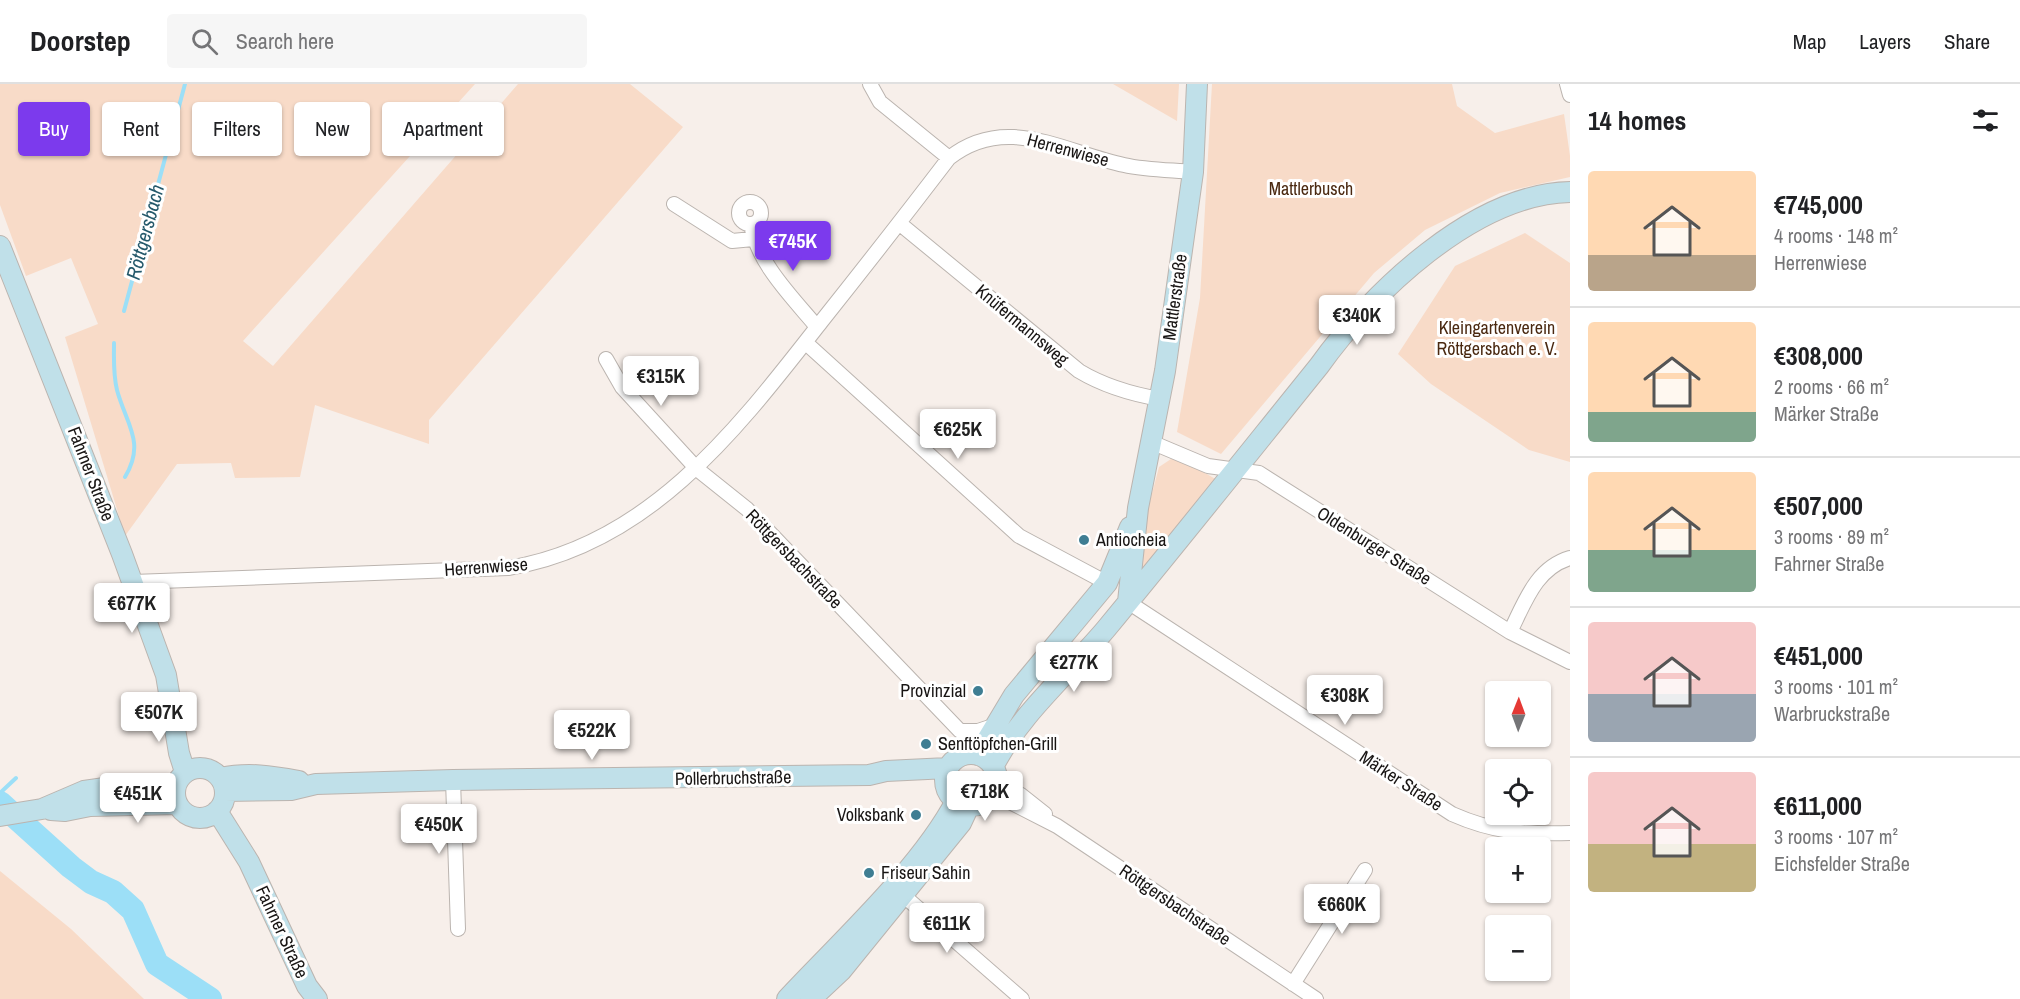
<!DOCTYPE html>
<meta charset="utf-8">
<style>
body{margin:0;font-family:"Archivo Narrow",sans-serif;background:#f6f6f6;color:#202124;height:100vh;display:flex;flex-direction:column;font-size:22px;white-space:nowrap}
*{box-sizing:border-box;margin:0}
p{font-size:20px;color:#757577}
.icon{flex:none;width:33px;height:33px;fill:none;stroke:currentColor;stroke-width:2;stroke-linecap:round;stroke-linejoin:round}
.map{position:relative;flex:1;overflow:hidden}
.side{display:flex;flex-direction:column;background:#fff;width:450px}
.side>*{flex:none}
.hud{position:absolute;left:18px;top:18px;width:570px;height:54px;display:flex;gap:12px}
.needle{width:39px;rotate:1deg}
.controls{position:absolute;left:1485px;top:597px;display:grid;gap:12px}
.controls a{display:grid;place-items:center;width:66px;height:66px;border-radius:6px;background:#fff;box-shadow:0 2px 4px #0004;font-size:30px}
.price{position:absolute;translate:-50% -51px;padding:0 14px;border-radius:6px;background:#fff;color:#222;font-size:20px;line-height:39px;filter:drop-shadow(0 2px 3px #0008)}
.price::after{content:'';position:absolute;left:50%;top:36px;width:18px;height:14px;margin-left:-9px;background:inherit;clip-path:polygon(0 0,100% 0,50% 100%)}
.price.current{background:#7c3aed;color:#fff}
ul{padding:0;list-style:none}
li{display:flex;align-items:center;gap:18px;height:150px;padding:0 18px}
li+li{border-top:2px solid #e0e0e0}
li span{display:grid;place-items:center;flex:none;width:168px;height:120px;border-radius:6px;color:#555}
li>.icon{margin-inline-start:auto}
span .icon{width:72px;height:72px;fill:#fffc;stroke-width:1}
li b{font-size:26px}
h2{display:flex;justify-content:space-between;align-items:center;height:72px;padding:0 18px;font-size:26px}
.pill{padding:0 21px;border-radius:6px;background:#fff;box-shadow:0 2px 4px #0004;font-size:21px;line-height:54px}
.pill.current{background:#7c3aed;color:#fff}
header{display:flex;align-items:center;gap:36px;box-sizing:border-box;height:84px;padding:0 30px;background:#fff;border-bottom:2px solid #e0e0e0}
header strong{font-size:28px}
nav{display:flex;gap:33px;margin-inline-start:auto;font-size:21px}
.search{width:420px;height:54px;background:#f6f6f6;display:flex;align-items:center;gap:15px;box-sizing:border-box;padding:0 21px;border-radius:6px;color:#757577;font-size:22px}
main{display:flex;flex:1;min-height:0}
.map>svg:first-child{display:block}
.green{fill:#f8dbc8}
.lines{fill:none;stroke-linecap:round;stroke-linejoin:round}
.stream{stroke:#9cdff7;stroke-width:4}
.river{stroke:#9cdff7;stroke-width:24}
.street-casing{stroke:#bbb4af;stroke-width:16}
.secondary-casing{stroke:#bbb4af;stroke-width:22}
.street{stroke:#fff;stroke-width:14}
.secondary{stroke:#c0e0e9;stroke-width:20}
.poi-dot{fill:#3f7e93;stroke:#fff;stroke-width:2}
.labels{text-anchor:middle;stroke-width:6;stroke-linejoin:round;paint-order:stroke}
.street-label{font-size:18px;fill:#181514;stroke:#fff}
.park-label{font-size:18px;fill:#4a2911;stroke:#fff}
.poi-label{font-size:18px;fill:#181514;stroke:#fff;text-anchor:start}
.water-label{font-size:20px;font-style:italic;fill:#25596b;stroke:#fff}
</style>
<header>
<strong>Doorstep</strong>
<div class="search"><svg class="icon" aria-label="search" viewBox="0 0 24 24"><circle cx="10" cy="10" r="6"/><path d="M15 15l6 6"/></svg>Search here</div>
<nav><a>Map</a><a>Layers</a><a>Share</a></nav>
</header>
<main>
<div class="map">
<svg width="1570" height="915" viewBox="0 0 1570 915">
<rect width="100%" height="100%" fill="#f7efea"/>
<!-- green -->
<path class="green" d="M0,0H475L243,257L273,282L518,0H630L683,43L429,336V360L315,321L300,393L235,394L231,379L177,380L125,452L65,253L98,240L71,174L26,192L0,121Z
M1113,0H1179L1177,37Z
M1212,0H1452L1457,22L1495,49L1564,30L1570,72V93L1500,109L1425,146L1374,189L1221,370L1177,348L1200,214Z
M1525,149L1570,179V378L1529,366L1431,300L1398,270L1455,182Z
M1171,375L1184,377L1219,397L1214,410H1203L1143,484L1144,440L1159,383Z
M0,787L71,845L144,915H0Z"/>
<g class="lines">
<!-- stream -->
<path class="stream" d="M124,227L185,0
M114,259C114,275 113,290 117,306C126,340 146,358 125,393
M0,709L16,694"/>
<!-- river -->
<path class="river" d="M0,719L71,783L91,798L113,808L133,826L157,880L210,915"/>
<!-- street casing -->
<g class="street-casing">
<path id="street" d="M870,0L880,18L949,74
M1567,0L1570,11
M739 129a11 11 0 1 1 22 0a11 11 0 1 1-22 0Z
M674,120L732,157L753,155
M899,139L1079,287C1104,302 1131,310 1160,315
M751,140C757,179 793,214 817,243
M806,259L1019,452L1107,499
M606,275L622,303L697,385L747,425L960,647H978L996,641
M1151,358L1208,382L1259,389L1510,548L1570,578
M133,498L508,484C650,461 738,344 821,238C864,184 907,129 949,74C1006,29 1063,68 1124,81C1146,86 1170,86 1193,88
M1128,518L1452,730C1495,749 1524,750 1570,749
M1510,548C1525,518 1536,484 1570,474
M453,696L458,845
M997,698L1021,711L1045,730
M991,712L1006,716L1057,742L1316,915
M896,805L1022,915
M1293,900L1365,786"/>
</g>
<!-- secondary casing -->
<g class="secondary-casing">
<path id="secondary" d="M0,162L122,470L166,591L179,669L185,688
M1128,518L1138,424L1165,287L1193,88L1197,0
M945 696a26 26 0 1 1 52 0a26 26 0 1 1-52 0Z
M978,671L1014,611L1107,499L1130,443
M993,683C1020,630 1068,590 1106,545C1178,458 1248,370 1319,282C1371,209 1474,110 1570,108
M175 709a25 25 0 1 1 50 0a25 25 0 1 1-50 0Z
M221,694C248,688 272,692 299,697
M225,707L291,706L316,700L453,696L869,691L886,687L948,684
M51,726L65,727L90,722L177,720
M217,727L249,778L307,902L317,915
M0,732L42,725L84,707L105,704L156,709L174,705
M787,915C840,858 920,785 956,717
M811,915L841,887L961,739L969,722"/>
</g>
<!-- street -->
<use href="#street" class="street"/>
<!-- secondary -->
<use href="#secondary" class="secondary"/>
</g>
<!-- markers -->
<g class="poi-dot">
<circle cx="1084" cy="456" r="6"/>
<circle cx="978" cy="607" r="6"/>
<circle cx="926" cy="660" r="6"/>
<circle cx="916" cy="731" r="6"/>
<circle cx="869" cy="789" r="6"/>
</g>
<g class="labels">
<!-- street labels -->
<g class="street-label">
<text transform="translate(1068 66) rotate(15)" y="6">Herrenwiese</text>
<text transform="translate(1175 213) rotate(-82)" y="6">Mattlerstraße</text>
<text transform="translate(1022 241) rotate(40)" y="6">Knüfermannsweg</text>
<text transform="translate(91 390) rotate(69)" y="6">Fahrner Straße</text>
<text transform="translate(1374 462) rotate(32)" y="6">Oldenburger Straße</text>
<text transform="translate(794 475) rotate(46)" y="6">Röttgersbachstraße</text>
<text transform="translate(486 483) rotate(-4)" y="6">Herrenwiese</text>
<text transform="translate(733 694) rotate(-1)" y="6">Pollerbruchstraße</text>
<text transform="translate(1401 697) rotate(33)" y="6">Märker Straße</text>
<text transform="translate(1175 821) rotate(34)" y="6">Röttgersbachstraße</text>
<text transform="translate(282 848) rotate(65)" y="6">Fahrner Straße</text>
</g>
<!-- park labels -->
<g class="park-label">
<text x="1311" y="111">Mattlerbusch</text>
<text x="1497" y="250">Kleingartenverein<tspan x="1497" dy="21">Röttgersbach e. V.</tspan></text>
</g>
<!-- poi labels -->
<g class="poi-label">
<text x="1096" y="462">Antiocheia</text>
<text x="966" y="613" text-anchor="end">Provinzial</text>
<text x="938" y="666">Senftöpfchen-Grill</text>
<text x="904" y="737" text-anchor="end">Volksbank</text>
<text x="881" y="795">Friseur Sahin</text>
</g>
<!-- water labels -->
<g class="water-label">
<text transform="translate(145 148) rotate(-75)" y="7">Röttgersbach</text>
</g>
</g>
</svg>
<div class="controls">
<a><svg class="needle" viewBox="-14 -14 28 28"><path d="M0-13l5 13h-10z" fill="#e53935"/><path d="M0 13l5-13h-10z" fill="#757577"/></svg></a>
<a><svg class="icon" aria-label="locate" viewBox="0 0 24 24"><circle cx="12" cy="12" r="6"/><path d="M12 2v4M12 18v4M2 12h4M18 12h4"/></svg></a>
<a>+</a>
<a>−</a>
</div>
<b class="price current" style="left:793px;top:188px">€745K</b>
<b class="price" style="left:1357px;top:262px">€340K</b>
<b class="price" style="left:661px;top:323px">€315K</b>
<b class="price" style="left:958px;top:376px">€625K</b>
<b class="price" style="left:132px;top:550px">€677K</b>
<b class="price" style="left:1074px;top:609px">€277K</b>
<b class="price" style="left:1345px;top:642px">€308K</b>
<b class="price" style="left:159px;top:659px">€507K</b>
<b class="price" style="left:592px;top:677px">€522K</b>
<b class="price" style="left:985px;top:738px">€718K</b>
<b class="price" style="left:138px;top:740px">€451K</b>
<b class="price" style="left:439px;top:771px">€450K</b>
<b class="price" style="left:1342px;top:851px">€660K</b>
<b class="price" style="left:947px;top:870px">€611K</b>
<div class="hud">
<a class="pill current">Buy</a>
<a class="pill">Rent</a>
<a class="pill">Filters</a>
<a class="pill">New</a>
<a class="pill">Apartment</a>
</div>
</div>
<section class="side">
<h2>14 homes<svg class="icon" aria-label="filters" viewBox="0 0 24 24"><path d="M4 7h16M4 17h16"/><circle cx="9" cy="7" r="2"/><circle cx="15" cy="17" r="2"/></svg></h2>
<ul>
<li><span style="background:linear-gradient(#ffd9b3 70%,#b9a48a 0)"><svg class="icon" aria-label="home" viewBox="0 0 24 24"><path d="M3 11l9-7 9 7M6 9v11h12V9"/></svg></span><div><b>€745,000</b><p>4 rooms · 148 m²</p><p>Herrenwiese</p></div></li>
<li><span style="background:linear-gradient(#ffd9b3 75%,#7fa58c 0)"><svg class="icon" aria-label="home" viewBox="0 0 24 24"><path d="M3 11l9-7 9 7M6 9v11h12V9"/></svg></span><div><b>€308,000</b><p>2 rooms · 66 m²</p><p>Märker Straße</p></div></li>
<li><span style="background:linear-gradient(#ffd9b3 65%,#7fa58c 0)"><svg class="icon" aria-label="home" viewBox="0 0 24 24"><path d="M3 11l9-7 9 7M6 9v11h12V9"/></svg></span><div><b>€507,000</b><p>3 rooms · 89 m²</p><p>Fahrner Straße</p></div></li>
<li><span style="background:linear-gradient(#f6c9c9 60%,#9aa5b1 0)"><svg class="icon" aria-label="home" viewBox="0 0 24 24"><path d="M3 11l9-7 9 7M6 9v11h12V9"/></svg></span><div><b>€451,000</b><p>3 rooms · 101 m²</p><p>Warbruckstraße</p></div></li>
<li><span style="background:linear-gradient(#f6c9c9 60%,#c2b280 0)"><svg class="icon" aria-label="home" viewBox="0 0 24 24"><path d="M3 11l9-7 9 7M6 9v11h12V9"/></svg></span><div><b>€611,000</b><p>3 rooms · 107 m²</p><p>Eichsfelder Straße</p></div></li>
</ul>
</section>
</main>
